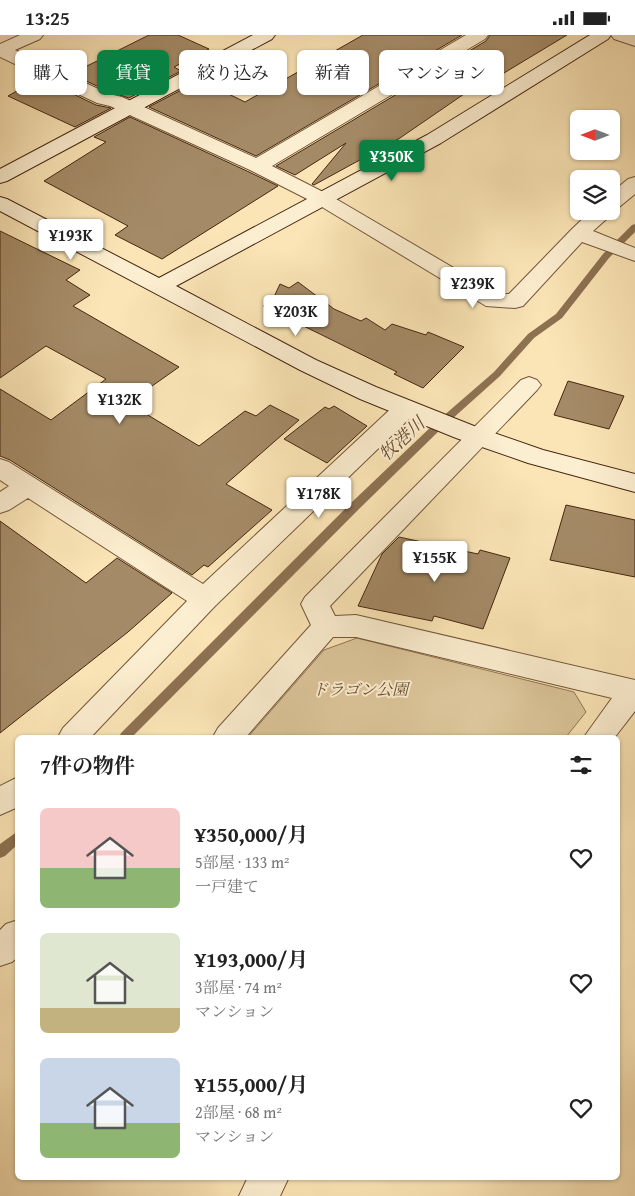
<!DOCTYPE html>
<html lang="ja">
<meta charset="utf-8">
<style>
body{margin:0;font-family:"Gentium Book Plus","Noto Serif JP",serif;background:#f6f6f6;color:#222;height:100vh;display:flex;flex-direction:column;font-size:19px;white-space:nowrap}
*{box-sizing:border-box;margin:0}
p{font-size:16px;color:#767676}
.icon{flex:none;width:28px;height:28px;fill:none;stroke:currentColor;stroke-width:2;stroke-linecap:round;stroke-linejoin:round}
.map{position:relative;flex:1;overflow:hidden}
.drawer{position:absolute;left:15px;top:700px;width:605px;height:445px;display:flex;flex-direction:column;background:#fff;border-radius:8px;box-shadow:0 1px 4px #0004}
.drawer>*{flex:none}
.top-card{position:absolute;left:15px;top:15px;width:605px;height:45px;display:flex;gap:10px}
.needle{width:32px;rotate:270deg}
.tools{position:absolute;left:570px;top:75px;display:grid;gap:10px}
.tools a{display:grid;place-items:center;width:50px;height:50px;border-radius:8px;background:#fff;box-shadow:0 1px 4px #0004;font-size:25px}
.price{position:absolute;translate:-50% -42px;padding:0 11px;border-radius:5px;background:#fff;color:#222;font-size:16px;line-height:32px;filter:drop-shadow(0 1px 2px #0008)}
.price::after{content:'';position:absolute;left:50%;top:30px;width:15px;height:11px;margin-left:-8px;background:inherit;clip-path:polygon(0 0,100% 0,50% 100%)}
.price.current{background:#0b8043;color:#fff}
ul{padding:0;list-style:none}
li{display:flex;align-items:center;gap:15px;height:125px;padding:0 25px}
li span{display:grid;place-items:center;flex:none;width:140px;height:100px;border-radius:8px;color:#555}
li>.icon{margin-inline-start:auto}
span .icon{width:60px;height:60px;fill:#fffc;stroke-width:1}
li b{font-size:21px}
h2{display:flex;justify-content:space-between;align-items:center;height:60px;padding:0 25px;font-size:21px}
.tag{padding:0 18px;border-radius:8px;background:#fff;box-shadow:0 1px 4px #0004;font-size:18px;line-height:45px}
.tag.current{background:#0b8043;color:#fff}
.status{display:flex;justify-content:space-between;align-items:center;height:35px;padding:0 25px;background:#fff;direction:ltr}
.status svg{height:14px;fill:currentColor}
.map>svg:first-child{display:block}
.green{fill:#dcc59a;stroke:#917655}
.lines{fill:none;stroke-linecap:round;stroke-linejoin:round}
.stream{fill:#8d7252;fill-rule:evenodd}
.building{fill:#a48a66;stroke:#462710}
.street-casing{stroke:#73563a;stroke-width:2}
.secondary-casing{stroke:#462710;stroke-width:2}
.street{fill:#fceed0;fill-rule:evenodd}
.secondary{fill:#fceed0;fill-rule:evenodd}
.labels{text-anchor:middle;stroke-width:4;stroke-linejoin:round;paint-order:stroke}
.park-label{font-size:16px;font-style:italic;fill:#6c4e32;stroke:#fceed0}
.water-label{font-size:18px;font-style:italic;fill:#6a4c31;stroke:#fceed0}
</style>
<div class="status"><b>13:25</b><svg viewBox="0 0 49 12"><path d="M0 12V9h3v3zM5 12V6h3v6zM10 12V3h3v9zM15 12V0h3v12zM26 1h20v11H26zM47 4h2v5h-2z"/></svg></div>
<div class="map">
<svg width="635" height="1161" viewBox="0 0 635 1161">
<rect width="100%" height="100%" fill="#fbe5b6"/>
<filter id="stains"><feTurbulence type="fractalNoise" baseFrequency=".004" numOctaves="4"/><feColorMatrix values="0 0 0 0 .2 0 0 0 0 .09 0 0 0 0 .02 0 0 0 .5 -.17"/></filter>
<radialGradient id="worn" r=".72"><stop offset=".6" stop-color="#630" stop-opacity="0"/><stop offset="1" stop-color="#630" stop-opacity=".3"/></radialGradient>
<!-- green -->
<path class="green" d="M357,603L574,657L586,677L566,702H248L324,615Z"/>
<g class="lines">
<!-- stream -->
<path class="stream" d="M635,189V197L609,223L562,283L534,303L500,341L442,393L360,473L132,702H119L121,698L352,467L434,389L494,337L528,299L556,279L603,219L632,190Z
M18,796V809L5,821L0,823V809Z"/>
</g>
<!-- building -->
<path class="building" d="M149,0H178L209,14L174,32L181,36L129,63L110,57L71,39Z
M363,0H462L256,121L149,72L200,45L245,67Z
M490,0H567L499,41L467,57L400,103L314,150L312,149L346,108L295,140L276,131L486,6Z
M40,43L96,70L111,73L75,92L8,61Z
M130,82L249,137L278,151L162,224L115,200L128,191L44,146L106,107L94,102Z
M0,196L80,235L66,245L90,260L73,271L179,332L128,368L199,411L245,376L256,381L270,370L299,385L226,449L272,475L208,532L204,530L192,540L10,425L0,421V354L51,385L106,344L46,311L0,343Z
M298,247L334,274L361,286L366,283L385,295L392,289L426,300L428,297L464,312L423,353L394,339L397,337L263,271L273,264L280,249L289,253Z
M568,346L624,361L609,394L554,380Z
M334,371L367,391L327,428L284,404L325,372L329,374Z
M566,470L635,485V542L550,525Z
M0,486L86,548L117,523L172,558L128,597L0,698Z
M399,502L478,519L480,515L510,523L483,594L434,581L432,586L358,571L382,519Z"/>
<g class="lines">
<!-- street casing -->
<g class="street-casing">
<path id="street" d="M20,0H43L40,4L15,15L109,59L122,62L256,123L466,0H488L485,4L272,131L331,161L498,259H509L572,194L591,176H611V158L628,144L635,142V159L618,173L613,175L611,180L593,196L635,213V226L582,207L523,271L515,273L486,271L317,169L250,135L110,71L97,68L0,22V9Z
M611,0H635V11L614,4Z
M529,342L537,345L541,350L537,355L330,571L335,581L356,580L635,645V676L615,702H584L612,663L356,602H333L246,702H213L218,693L311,590L301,569L305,562L521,345Z
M405,366L413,368L417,374L413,380L215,571L91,702H58L63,693L187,566L28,463L9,475L0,478V457L9,451L0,445V424L9,427L203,549L397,368Z
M18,742V772L0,780V751Z
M18,885V922L12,927L0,931V895L6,889Z
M248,1142H289L280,1161H239Z"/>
</g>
<!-- secondary casing -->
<g class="secondary-casing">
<path id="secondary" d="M253,0H275L272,4L7,146L0,148V134Z
M590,0H611L608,4L441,108L176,251L316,325L376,352L474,391L543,415L635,439V457L528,428L456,403L360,364L300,335L0,176V162L7,164L159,243L427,100Z"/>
</g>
<!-- street -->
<use href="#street" class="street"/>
<!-- secondary -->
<use href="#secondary" class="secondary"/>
</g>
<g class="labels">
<!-- park labels -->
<g class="park-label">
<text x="360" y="660">ドラゴン公園</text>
</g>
<!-- water labels -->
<g class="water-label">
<text transform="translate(402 404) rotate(-43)" y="6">牧港川</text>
</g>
</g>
<rect width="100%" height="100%" filter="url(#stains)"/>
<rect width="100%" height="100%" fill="url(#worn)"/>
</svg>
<div class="tools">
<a><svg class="needle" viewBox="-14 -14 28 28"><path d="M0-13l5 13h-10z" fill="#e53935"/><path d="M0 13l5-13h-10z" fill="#767676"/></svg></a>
<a><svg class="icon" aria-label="layers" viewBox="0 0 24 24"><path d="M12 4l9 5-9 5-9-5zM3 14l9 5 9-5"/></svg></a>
</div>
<b class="price current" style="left:392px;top:147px">¥350K</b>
<b class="price" style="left:71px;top:226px">¥193K</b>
<b class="price" style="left:473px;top:274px">¥239K</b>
<b class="price" style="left:296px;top:302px">¥203K</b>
<b class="price" style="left:120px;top:390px">¥132K</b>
<b class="price" style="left:319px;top:484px">¥178K</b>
<b class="price" style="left:435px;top:548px">¥155K</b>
<div class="top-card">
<a class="tag">購入</a>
<a class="tag current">賃貸</a>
<a class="tag">絞り込み</a>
<a class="tag">新着</a>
<a class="tag">マンション</a>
</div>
<section class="drawer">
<h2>7件の物件<svg class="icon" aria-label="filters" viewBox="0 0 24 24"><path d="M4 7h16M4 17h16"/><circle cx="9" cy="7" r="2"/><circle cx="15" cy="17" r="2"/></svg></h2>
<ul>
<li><span style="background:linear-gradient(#f6c9c9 60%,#8fb573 0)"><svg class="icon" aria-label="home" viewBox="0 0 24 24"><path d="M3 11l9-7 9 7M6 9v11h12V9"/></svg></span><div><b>¥350,000/月</b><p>5部屋 · 133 m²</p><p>一戸建て</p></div><svg class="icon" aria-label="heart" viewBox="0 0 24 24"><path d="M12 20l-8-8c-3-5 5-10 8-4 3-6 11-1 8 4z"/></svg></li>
<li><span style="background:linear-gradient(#dfe7d0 75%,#c2b280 0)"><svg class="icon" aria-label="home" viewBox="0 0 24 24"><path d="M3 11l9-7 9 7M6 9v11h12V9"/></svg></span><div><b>¥193,000/月</b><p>3部屋 · 74 m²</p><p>マンション</p></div><svg class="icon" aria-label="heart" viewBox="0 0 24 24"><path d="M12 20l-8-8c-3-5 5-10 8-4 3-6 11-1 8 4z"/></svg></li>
<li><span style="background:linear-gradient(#c9d6e8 65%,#8fb573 0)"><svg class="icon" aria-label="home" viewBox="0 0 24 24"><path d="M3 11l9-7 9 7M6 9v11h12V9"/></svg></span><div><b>¥155,000/月</b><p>2部屋 · 68 m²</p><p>マンション</p></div><svg class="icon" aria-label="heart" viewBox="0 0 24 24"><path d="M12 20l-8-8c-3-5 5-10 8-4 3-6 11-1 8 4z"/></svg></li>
</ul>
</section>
</div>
